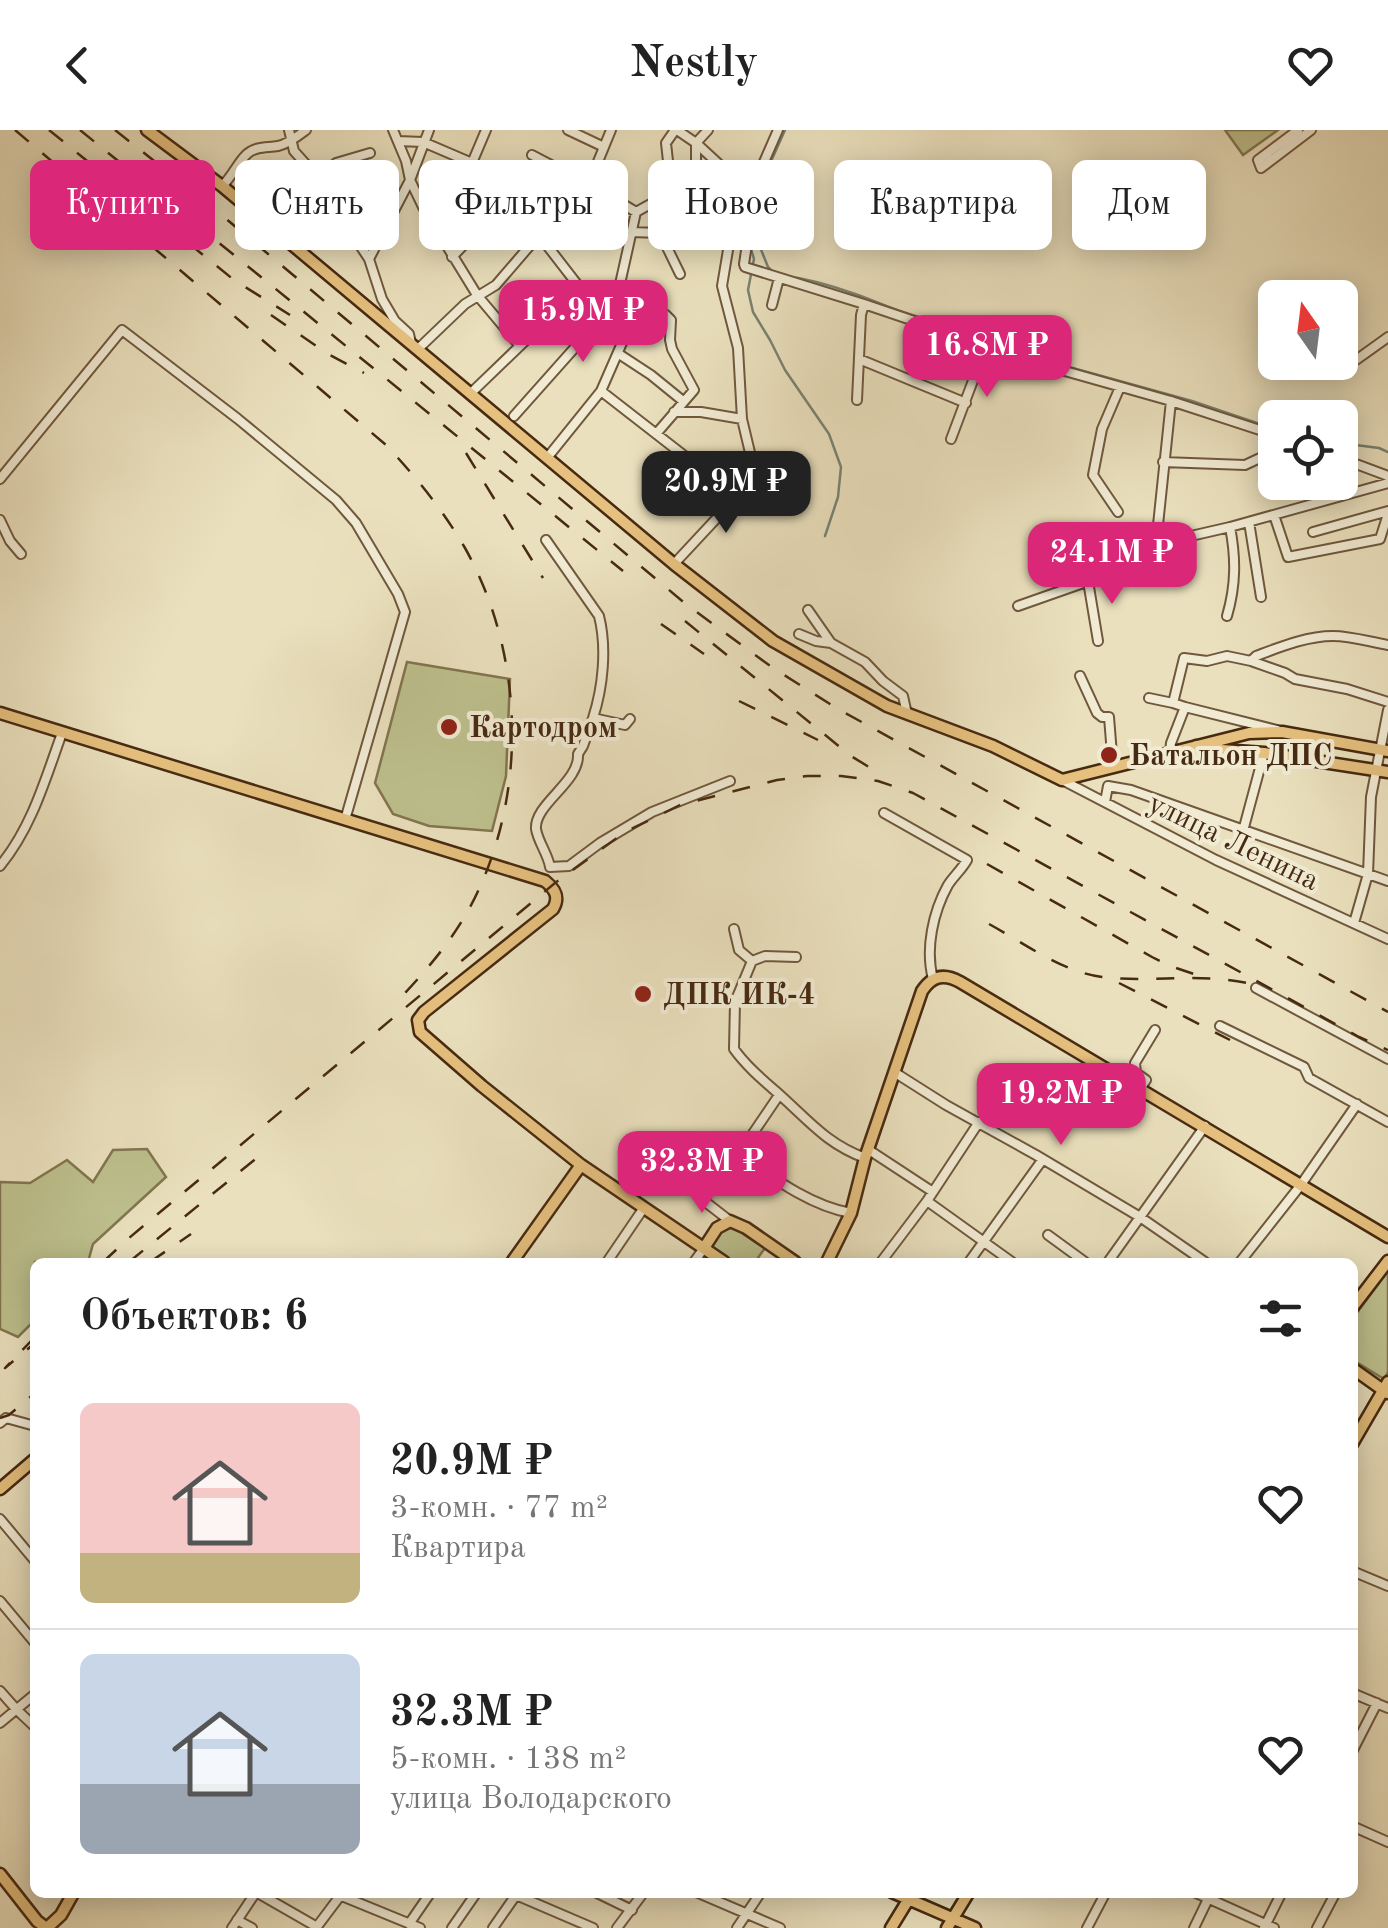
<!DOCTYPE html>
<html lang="ru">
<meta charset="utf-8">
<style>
body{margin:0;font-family:"Old Standard TT",serif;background:#f2f2f2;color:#222;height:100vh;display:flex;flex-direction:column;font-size:38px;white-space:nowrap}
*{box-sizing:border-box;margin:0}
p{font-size:32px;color:#767676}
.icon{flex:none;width:55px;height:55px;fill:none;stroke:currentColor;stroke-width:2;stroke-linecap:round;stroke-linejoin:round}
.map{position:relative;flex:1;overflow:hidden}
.drawer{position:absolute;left:30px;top:1128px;width:1328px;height:640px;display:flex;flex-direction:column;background:#fff;border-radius:15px;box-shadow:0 5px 25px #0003}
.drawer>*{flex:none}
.top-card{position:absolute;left:30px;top:30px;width:1330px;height:90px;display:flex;gap:20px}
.needle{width:65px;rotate:346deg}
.fabs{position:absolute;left:1258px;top:150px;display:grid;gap:20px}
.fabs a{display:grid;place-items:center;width:100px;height:100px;border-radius:15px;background:#fff;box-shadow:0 5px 25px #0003;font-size:50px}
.price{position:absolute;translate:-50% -85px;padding:0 22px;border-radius:20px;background:#db2777;color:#fff;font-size:32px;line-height:65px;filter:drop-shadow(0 2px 5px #0008)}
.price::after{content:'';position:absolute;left:50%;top:60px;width:30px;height:22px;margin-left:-15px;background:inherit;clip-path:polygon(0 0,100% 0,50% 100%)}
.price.active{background:#222;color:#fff}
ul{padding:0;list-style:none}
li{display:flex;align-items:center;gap:30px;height:250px;padding:0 50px}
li+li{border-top:2px solid #e0e0e0}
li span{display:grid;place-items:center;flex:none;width:280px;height:200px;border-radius:15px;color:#555}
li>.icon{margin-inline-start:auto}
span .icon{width:120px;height:120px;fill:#fffc;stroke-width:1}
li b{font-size:42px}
h2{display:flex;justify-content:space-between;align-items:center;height:120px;padding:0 50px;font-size:42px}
.chip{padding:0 35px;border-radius:15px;background:#fff;box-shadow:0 5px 25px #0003;font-size:35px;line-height:90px}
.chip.active{background:#db2777;color:#fff}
header{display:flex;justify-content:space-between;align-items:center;height:130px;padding:0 50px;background:#fff;font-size:45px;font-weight:700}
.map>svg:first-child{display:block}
.green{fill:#bdc08d;stroke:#827550;stroke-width:2.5}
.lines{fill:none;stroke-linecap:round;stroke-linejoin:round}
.stream{stroke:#788273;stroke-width:2.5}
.minor-casing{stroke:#70583d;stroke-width:12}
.major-casing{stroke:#472a12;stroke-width:15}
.minor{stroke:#f1ebd4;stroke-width:8}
.major{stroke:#e5c07e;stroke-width:10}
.rail{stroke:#472a12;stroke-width:2.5;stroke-dasharray:18 18;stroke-linecap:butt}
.poi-dot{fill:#8f2418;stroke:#f1ebd4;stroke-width:4}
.labels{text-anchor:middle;stroke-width:8;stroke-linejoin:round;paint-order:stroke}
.poi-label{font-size:30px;font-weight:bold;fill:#472a12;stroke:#f1ebd4;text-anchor:start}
.street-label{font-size:30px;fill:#472a12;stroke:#f1ebd4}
</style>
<header><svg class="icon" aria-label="back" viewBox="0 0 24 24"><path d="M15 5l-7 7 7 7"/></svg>Nestly<svg class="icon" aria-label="heart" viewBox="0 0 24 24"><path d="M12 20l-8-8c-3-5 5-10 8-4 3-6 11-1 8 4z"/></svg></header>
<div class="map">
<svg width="1388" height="1798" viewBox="0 0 1388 1798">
<rect width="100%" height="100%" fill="#eae0bd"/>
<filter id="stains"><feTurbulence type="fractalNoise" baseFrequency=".002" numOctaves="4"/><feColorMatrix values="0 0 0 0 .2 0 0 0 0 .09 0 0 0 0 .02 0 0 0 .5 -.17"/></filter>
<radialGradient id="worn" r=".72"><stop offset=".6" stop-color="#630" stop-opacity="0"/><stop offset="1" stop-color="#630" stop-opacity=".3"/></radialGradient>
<!-- green -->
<path class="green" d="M1225,0H1278L1243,25Z
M407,532L510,549L506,646L492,701L429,696L393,684L375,653Z
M147,1019L166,1047L93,1114L88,1132H35V1190L18,1207L0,1199V1052L30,1053L67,1030L93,1052L113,1020Z
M733,1097L765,1118L755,1132H731L708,1117L719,1102Z
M1388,1141V1242L1384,1249L1353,1230V1188Z"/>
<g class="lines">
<!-- stream -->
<path class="stream" d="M757,97L751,108V119L754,129L748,160L753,182L770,210L785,240L829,304L841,337L838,367L825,406
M773,142L768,137L756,107L760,56L785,0
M786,146C809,149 833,156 855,164C878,172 900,183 923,188L1040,229L1192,271L1275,299
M1340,313L1379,318L1388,322"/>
<!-- minor casing -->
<g class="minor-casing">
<path id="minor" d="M289,0L294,21L337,69L344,91L369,129L382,169L395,191L409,204L411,213
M393,0L406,31L410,50L423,77L477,165L519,215
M568,0L604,17
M677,0L696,13L735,49
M778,0L757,48L744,134L745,137L864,174L1047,236L1171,271L1275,305
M398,11L423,12L472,33L482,41L539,105L580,158L618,163L639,174L656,179L666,185L671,190L670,210L672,219L694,260L656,304
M532,25L601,61L636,82
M668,31L666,13L675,0
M472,33L486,0
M1261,38L1311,0
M1261,38L1258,30L1298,0
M317,49L336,33L370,23
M222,56C232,47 238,32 247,24C256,16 267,18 278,16C288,14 298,6 306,0
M729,82V114L722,156L738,218L742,289L752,331L775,380
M561,85L586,112
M631,102L660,103L680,144
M452,127L492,86
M369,129L410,50L429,0
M772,175L779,148
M418,219L465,174L496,155L539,105L582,63L588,56L611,0
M619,224L651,245L683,271
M859,229L966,273
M1356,230L1388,207
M601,261L691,331L730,366L732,371L729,375L674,434
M471,263L580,158
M857,270L861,185L864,174
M674,282H701L742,289
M514,286L611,177L618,163L636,82L696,49V13L708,0
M951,309L986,216
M547,328L601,261L639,174
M1340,328L1388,346
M1163,332L1245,335L1275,321
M0,349L122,200L238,289L336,370L356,393L398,464L405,482L345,690
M1118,382L1093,345L1102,299L1120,257
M1274,385L1288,427L1380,409L1388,384
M0,390L10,411L21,424
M1249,392L1261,467
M1313,402L1388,381
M546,410L599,486C607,518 603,557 593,588
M1156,414L1171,271
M1088,451L1098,511
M1018,476L1123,439L1150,432L1156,414L1230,397L1388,353
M808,480L831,513
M1227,486C1236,455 1236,428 1230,397
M799,504L816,511L831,513L865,532L883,551L903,566L907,584
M1251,531L1285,543L1295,549L1347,559L1388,572
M1080,546L1097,583L1102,587H1109L1113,637
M1149,568L1173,573
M1185,577L1277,600
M1170,622L1171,613L1185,577L1173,573L1184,528L1207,531L1227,526L1251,531L1256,526C1280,517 1307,506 1333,506C1351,506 1370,512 1388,515
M1062,650L1216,730L1388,809
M1105,672L1108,656L1131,660L1388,751
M884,683L967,730C962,739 954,746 948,755C933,782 925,819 933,849
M1243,701L1264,623
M0,736C32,697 45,650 62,603
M550,737C548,724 538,712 536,699C534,674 580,652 578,624L583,616L593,588L625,595L630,589
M550,737L569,736L600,713L652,682L730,651
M1354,793L1368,744L1371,667L1388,580
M734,799L739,820L752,831
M796,827L765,826L752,831L735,872L734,919C747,937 764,951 780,965C809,991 827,1014 865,1028
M1256,858L1388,929
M1220,896L1304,937L1309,948L1388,992
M894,942L946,975L1036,1025L1140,1087L1205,1132
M1140,959L1146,950L1136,943L1135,933L1155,900
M779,965L739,1024C772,1047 810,1076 851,1083
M869,1020L933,1062
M699,1067L730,1091
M927,1071L1012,1132
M1048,1105L1085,1132
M607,1132L643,1079
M694,1132L704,1118
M881,1132L927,1071L979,992
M969,1132L1043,1029
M1108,1132L1205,996
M1240,1132L1300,1056L1357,974
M0,1293L6,1288L35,1296
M0,1389L35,1431
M1352,1441L1388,1456
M0,1471L35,1513
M0,1561L16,1579L35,1597
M1352,1563L1388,1578
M0,1593L35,1564
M1352,1622L1377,1573
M1352,1696L1388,1712
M332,1762L420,1798
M509,1762L593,1798
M595,1762L632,1780
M696,1762L780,1798
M1194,1762L1274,1798
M237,1790L252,1798
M409,1794L431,1762
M232,1798L256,1762L317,1797
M316,1798L343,1762
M452,1798L477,1762
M493,1798L516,1765
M617,1798L644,1762
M737,1798L761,1762
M1087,1798L1106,1762
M1194,1798L1208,1769
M1264,1798L1282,1762
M1317,1798L1336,1762"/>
</g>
<!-- major casing -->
<g class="major-casing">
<path id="major" d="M147,0L222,56L674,434L773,511L887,576L993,616L1062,650L1249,603L1282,602L1388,621
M0,583L545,751C555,759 560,767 553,779L424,882L418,890L420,902L482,956L581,1035L724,1132
M1196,616L1207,619L1264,623L1388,642
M704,1118L717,1098L730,1091L746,1098L795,1132
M512,1132L581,1035
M827,1132L851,1083L865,1028L922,861C932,846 944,843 960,852L1388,1107
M1352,1178L1388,1131
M1352,1238L1387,1263
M1352,1314L1388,1252
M0,1359L35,1329
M0,1744L37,1791L46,1798
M892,1762L975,1798
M47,1798L61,1785L74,1762
M891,1798L913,1762
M947,1798L969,1762"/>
</g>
<!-- minor -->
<use href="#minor" class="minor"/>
<!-- major -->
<use href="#major" class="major"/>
<!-- rail -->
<path class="rail" d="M15,0L386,315C416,347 443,380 465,418C522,520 528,652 479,759C461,799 434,832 404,864
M49,0L234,150L290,185
M80,0L623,441
M115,0L206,72L687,475L773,538L838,579L1388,882
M271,185L328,224L364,243
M466,323L543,448
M685,491L851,626L882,645
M661,494L704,524
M739,571L818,610
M987,734L1152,827L1170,836L1194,844
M989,794C1024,813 1062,842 1102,847C1151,853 1203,842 1251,854
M1119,853L1230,910
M103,1132L129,1108L555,753L625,702L680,675L777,650L807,646H841L878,651L913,663L1359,907L1388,920
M129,1132L264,1022
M150,1132L191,1104
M35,1207L5,1238L35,1213
M0,1288L9,1285L35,1263"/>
</g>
<!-- markers -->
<g class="poi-dot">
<circle cx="449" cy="597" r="10"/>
<circle cx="1109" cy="625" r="10"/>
<circle cx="643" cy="864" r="10"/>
</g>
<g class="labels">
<!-- poi labels -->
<g class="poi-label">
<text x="469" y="607">Картодром</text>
<text x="1129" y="635">Батальон ДПС</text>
<text x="663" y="874">ДПК ИК-4</text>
</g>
<!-- street labels -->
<g class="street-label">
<text transform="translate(1234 711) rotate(26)" y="10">улица Ленина</text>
</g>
</g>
<rect width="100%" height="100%" filter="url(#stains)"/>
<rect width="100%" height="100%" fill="url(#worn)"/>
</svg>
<div class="fabs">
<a><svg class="needle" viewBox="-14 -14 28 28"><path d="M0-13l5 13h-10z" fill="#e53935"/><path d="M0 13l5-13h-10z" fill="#767676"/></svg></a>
<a><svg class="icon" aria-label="locate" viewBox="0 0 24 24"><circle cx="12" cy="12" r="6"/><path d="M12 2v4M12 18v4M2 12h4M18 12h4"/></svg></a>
</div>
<b class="price" style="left:583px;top:235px">15.9M ₽</b>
<b class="price" style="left:987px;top:270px">16.8M ₽</b>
<b class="price active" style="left:726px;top:406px">20.9M ₽</b>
<b class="price" style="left:1112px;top:477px">24.1M ₽</b>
<b class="price" style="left:1061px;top:1018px">19.2M ₽</b>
<b class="price" style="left:702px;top:1086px">32.3M ₽</b>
<div class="top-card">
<a class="chip active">Купить</a>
<a class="chip">Снять</a>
<a class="chip">Фильтры</a>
<a class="chip">Новое</a>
<a class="chip">Квартира</a>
<a class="chip">Дом</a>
</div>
<section class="drawer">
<h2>Объектов: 6<svg class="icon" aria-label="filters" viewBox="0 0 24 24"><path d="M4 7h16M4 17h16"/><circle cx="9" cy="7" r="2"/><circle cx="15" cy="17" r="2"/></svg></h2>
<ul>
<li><span style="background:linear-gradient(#f6c9c9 75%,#c2b280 0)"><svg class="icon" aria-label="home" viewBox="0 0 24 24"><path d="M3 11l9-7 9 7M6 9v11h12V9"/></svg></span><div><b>20.9M ₽</b><p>3-комн. · 77 m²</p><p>Квартира</p></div><svg class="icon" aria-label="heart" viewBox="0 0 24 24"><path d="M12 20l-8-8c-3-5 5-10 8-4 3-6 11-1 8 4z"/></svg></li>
<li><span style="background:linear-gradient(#c9d6e8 65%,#9aa5b1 0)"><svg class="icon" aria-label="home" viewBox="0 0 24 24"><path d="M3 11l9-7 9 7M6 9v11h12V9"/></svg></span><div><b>32.3M ₽</b><p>5-комн. · 138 m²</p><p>улица Володарского</p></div><svg class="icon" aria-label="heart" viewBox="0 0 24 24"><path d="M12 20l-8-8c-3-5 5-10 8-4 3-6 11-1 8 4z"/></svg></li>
</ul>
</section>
</div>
